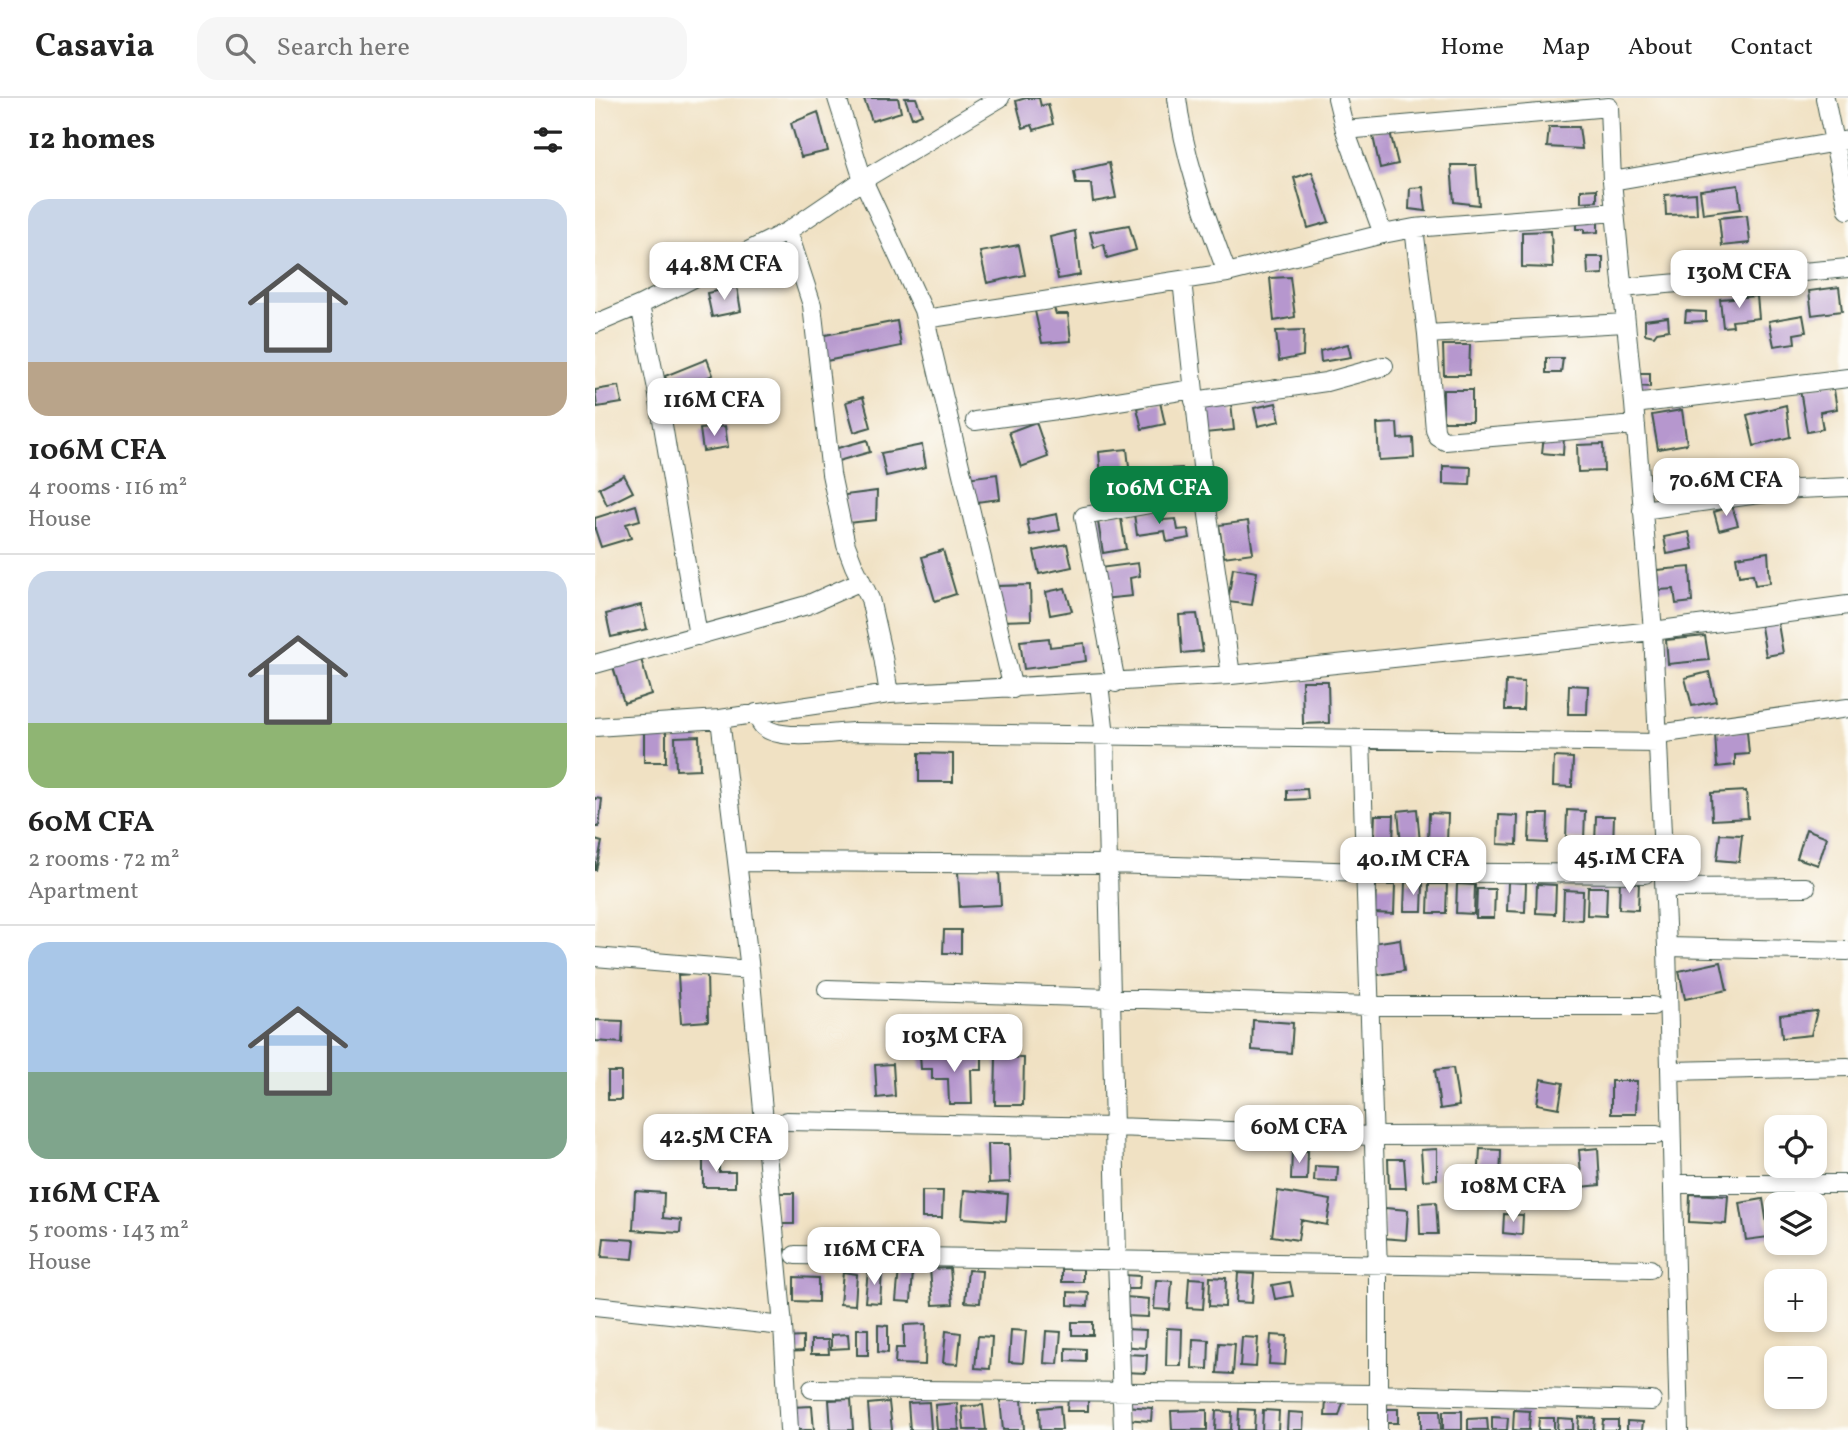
<!DOCTYPE html>
<meta charset="utf-8">
<style>
body{margin:0;font-family:Vollkorn,serif;background:#f6f6f6;color:#222;height:100vh;display:flex;flex-direction:column;font-size:26px;white-space:nowrap}
*{box-sizing:border-box;margin:0}
p{font-size:23px;color:#767676}
.icon{flex:none;width:38px;height:38px;fill:none;stroke:currentColor;stroke-width:2;stroke-linecap:round;stroke-linejoin:round}
.map{position:relative;flex:1;overflow:hidden}
.details{display:flex;flex-direction:column;background:#fff;width:595px}
.details>*{flex:none}
.buttons{position:absolute;left:1169px;top:1017px;display:grid;gap:14px}
.buttons a{display:grid;place-items:center;width:63px;height:63px;border-radius:14px;background:#fff;box-shadow:0 4px 10px #0003;font-size:35px}
.price{position:absolute;translate:-50% -60px;padding:0 16px;border-radius:14px;background:#fff;color:#222;font-size:23px;line-height:46px;filter:drop-shadow(0 2px 4px #0008)}
.price::after{content:'';position:absolute;left:50%;top:42px;width:21px;height:16px;margin-left:-10px;background:inherit;clip-path:polygon(0 0,100% 0,50% 100%)}
.price.active{background:#0b8043;color:#fff}
ul{padding:0;list-style:none}
li{display:grid;align-content:center;gap:14px;height:371px;padding:0 28px}
li+li{border-top:2px solid #e0e0e0}
li span{display:grid;place-items:center;height:217px;border-radius:21px;color:#555}
li>.icon{margin-inline-start:auto}
span .icon{width:126px;height:126px;fill:#fffc;stroke-width:1}
li b{font-size:30px}
h2{display:flex;justify-content:space-between;align-items:center;height:84px;padding:0 28px;font-size:30px}
header{display:flex;align-items:center;gap:42px;box-sizing:border-box;height:98px;padding:0 35px;background:#fff;border-bottom:2px solid #e0e0e0}
header strong{font-size:33px}
nav{display:flex;gap:38px;margin-inline-start:auto;font-size:24px}
.search{width:490px;height:63px;background:#f6f6f6;display:flex;align-items:center;gap:18px;box-sizing:border-box;padding:0 24px;border-radius:21px;color:#767676;font-size:26px}
main{display:flex;flex:1;min-height:0}
.map>svg:first-child{display:block}
.building{fill:#b697ce}
.lines{fill:none;stroke-linecap:round;stroke-linejoin:round}
.street-casing{stroke:#3e5649;stroke-width:20}
.street{stroke:#fff;stroke-width:18}
</style>
<header>
<strong>Casavia</strong>
<div class="search"><svg class="icon" aria-label="search" viewBox="0 0 24 24"><circle cx="10" cy="10" r="6"/><path d="M15 15l6 6"/></svg>Search here</div>
<nav><a>Home</a><a>Map</a><a>About</a><a>Contact</a></nav>
</header>
<main>
<section class="details">
<h2>12 homes<svg class="icon" aria-label="filters" viewBox="0 0 24 24"><path d="M4 7h16M4 17h16"/><circle cx="9" cy="7" r="2"/><circle cx="15" cy="17" r="2"/></svg></h2>
<ul>
<li><span style="background:linear-gradient(#c9d6e8 75%,#b9a48a 0)"><svg class="icon" aria-label="home" viewBox="0 0 24 24"><path d="M3 11l9-7 9 7M6 9v11h12V9"/></svg></span><div><b>106M CFA</b><p>4 rooms · 116 m²</p><p>House</p></div></li>
<li><span style="background:linear-gradient(#c9d6e8 70%,#8fb573 0)"><svg class="icon" aria-label="home" viewBox="0 0 24 24"><path d="M3 11l9-7 9 7M6 9v11h12V9"/></svg></span><div><b>60M CFA</b><p>2 rooms · 72 m²</p><p>Apartment</p></div></li>
<li><span style="background:linear-gradient(#a9c7e8 60%,#7fa58c 0)"><svg class="icon" aria-label="home" viewBox="0 0 24 24"><path d="M3 11l9-7 9 7M6 9v11h12V9"/></svg></span><div><b>116M CFA</b><p>5 rooms · 143 m²</p><p>House</p></div></li>
</ul>
</section>
<div class="map">
<svg width="1253" height="1332" viewBox="0 0 1253 1332">
<rect width="100%" height="100%" fill="#fdfcf7"/>
<filter id="ink" filterUnits="userSpaceOnUse"><feTurbulence type="fractalNoise" baseFrequency=".0143" numOctaves="2"/><feDisplacementMap in="SourceGraphic" scale="14" xChannelSelector="R" yChannelSelector="G"/><feConvolveMatrix kernelMatrix="1 2 1 2 8 2 1 2 1" color-interpolation-filters="sRGB"/></filter>
<filter id="wash" filterUnits="userSpaceOnUse"><feTurbulence type="fractalNoise" baseFrequency=".00686" numOctaves="4" result="noise"/><feDisplacementMap in="SourceGraphic" scale="28" xChannelSelector="R" yChannelSelector="G"/><feGaussianBlur stdDeviation="1.57" result="paint"/><feColorMatrix in="noise" values="0 0 0 0 0 0 0 0 0 0 0 0 0 0 0 0 0 1.4 0 .05"/><feComposite in="paint" operator="in"/></filter>
<g filter="url(#wash)">
<rect width="100%" height="100%" fill="#f0e1c3"/>
<g id="blocks">
<!-- building -->
<path class="building" d="M273,0H303L306,14L277,23L269,1Z
M310,0H321L327,16L317,20Z
M431,0H444L446,8L453,6L458,26L439,32L437,27L428,30L421,3Z
M223,14L233,53L206,59L196,25Z
M954,29H984L987,51L952,49Z
M794,30L803,66L785,70L777,34Z
M514,65L521,100L498,104L496,86H481L479,73Z
M856,67H881L884,107L859,104Z
M717,74L734,124L713,130L699,80Z
M1143,87L1146,111L1108,116L1105,92Z
M828,89L831,113L814,111L815,90Z
M1002,91V103L986,104V92Z
M1101,95L1102,116L1071,117L1070,97Z
M1152,117L1155,145L1127,148L1124,120Z
M981,121H1003V134L989,135V131H981Z
M534,127L541,152L512,160L509,146L499,150L495,134Z
M480,133L485,177L463,181L455,139Z
M956,133L958,170L927,169V134Z
M424,147L430,177L392,185L385,154Z
M180,157L185,168L167,175L162,165Z
M992,159H1008V176L993,177Z
M695,179L700,219L679,223L675,180Z
M142,189L146,213L117,219L112,195Z
M1244,189L1247,213L1217,217L1214,193Z
M1162,198L1164,220L1137,223L1138,228L1128,229L1125,201Z
M458,207L461,216H473L476,243L447,245L440,213Z
M1091,213L1111,214V223L1090,224Z
M1208,217L1211,234L1199,236L1200,245L1179,248L1174,223Z
M1073,219L1074,232L1062,234L1059,238L1050,236V222Z
M302,223L306,248L231,263L225,238Z
M709,232L708,258L684,263L681,233Z
M753,246L756,259L726,264L725,253Z
M848,247H875L874,277H849Z
M951,260H968L966,275H951Z
M112,261L118,277L76,295L70,278Z
M1042,275H1055V289L1043,288Z
M1238,286L1242,311L1225,314L1228,331L1212,334L1205,292Z
M24,288L27,305L2,309L0,292Z
M848,292H877V323H848Z
M117,298L116,314L87,318L86,302Z
M268,299L276,329L259,334L251,304Z
M565,304L570,326L547,331L542,310Z
M636,305L639,332L610,335L607,309Z
M681,305L685,323L663,328L659,310Z
M1191,307L1195,339L1159,348L1152,317Z
M1087,312L1092,346L1063,351L1057,317Z
M441,324L453,359L426,369L414,334Z
M802,325L803,341L818,340L819,360L784,362L782,326Z
M130,328L133,349L108,353L105,331Z
M949,337L969,338L968,357L947,355Z
M272,342L275,354L243,363L239,351Z
M1008,346L1009,373L983,374L982,347Z
M327,347L331,369L291,378L286,355Z
M532,351L535,378L506,380L504,354Z
M848,368L876,369L875,387L848,386Z
M587,370L588,387L552,389L551,372Z
M1158,372L1162,386L1143,392L1139,378Z
M402,376L405,401L374,405L371,380Z
M29,377L38,394L12,407L4,390Z
M282,393L281,422L253,425L250,397Z
M41,407L45,422L31,426L36,440L6,449L0,431V420Z
M1137,408L1143,427L1124,432L1119,414Z
M567,411L568,422L581,421L583,432L593,431L595,440L572,444L570,433L542,437L539,416Z
M525,414L531,451L508,455L502,418Z
M462,416L465,432L435,437L432,422Z
M653,423L658,455L629,459L624,427Z
M1094,434L1098,451L1072,456L1069,439Z
M472,446L477,469L444,476L439,453Z
M348,452L361,496L340,503L327,459Z
M1173,454L1175,485L1160,487L1158,476L1144,478L1141,459Z
M543,465L545,478L535,480L537,498L507,501L504,470Z
M1095,469L1097,504L1081,506L1079,491L1064,492L1062,472Z
M638,470L662,474L657,507L633,504Z
M435,487L436,522L404,523L403,488Z
M470,490L477,513L455,517L451,494Z
M46,507L52,531L16,539L11,516Z
M602,516L608,553L587,555L584,517Z
M1182,520L1188,555L1171,558L1165,523Z
M1110,538L1114,562L1073,566L1071,542Z
M454,540L455,549L489,545L491,563L429,571L425,543Z
M46,561L56,596L29,605L18,569Z
M1114,574L1121,603L1097,608L1090,580Z
M707,583H733L734,625L708,626Z
M911,583L929,584L928,612H910Z
M974,587L993,588L992,616H973Z
M49,633H71V664H49Z
M1152,633L1154,656L1140,657V667L1122,669L1120,635Z
M104,638L105,671L81,672L80,639Z
M324,655L358,656V684H324Z
M959,659L978,660L977,689L958,688Z
M712,691L713,701L692,702V692Z
M1151,693L1153,720L1117,722L1116,695Z
M0,700L7,701L4,729H0Z
M822,711L825,745L806,746L803,713Z
M972,712L990,713L989,742L971,741Z
M834,715L853,716L852,745L833,744Z
M935,716H953L952,745L934,744Z
M780,717H799L798,746L779,745Z
M904,717L923,718L922,747L903,746Z
M1001,718H1019L1018,747L1000,746Z
M1211,731L1232,739L1223,767L1202,760Z
M1125,736L1147,737L1144,764L1122,762Z
M0,742L7,744L1,772H0Z
M404,772L406,807L365,809L363,774Z
M1025,782L1044,783L1043,812L1024,811Z
M810,784L828,785L827,813H809Z
M913,784L931,785L930,814L912,813Z
M834,786H852L851,815H833Z
M862,786L880,787L879,816L861,815Z
M942,786L961,787L960,816L941,815Z
M781,787H800L799,816L780,815Z
M993,789H1012L1011,818L992,817Z
M882,791H900L899,820H881Z
M969,792L988,793L987,822L968,821Z
M349,832H366V855H348Z
M805,841L809,873L783,877L778,845Z
M1126,864L1132,892L1090,901L1084,873Z
M112,875L113,923L86,925L83,877Z
M1222,913L1216,937L1187,940L1185,917Z
M0,922L28,923L27,945L0,943Z
M658,922L698,925L696,955L657,952Z
M387,956V972H376L377,1006H354L353,981H337V971H326L325,957Z
M401,959L429,960L428,1007H400Z
M298,966L300,998L282,1000L280,967Z
M858,970L864,1008L845,1011L840,972Z
M13,974H26V1002H13Z
M946,981L968,985L964,1010L942,1006Z
M1016,983H1042L1041,1016H1016Z
M393,1046H414L415,1084L394,1085Z
M1003,1050L1005,1087L987,1089L984,1052Z
M842,1051V1081L828,1082L826,1052Z
M885,1051L906,1052L905,1087L883,1086Z
M697,1052L713,1053L712,1082H696Z
M108,1057H124V1074H140V1089H108Z
M793,1061H809L811,1090H794Z
M720,1068L743,1069L742,1084L719,1083Z
M369,1092L413,1096L411,1123L367,1120Z
M40,1093L69,1095L68,1120L86,1122L85,1135L38,1132Z
M327,1093H348L347,1120H327Z
M683,1093L736,1102L732,1127L706,1122L703,1142L677,1138Z
M184,1095H199V1126H184Z
M1095,1096L1133,1098L1131,1126L1094,1124Z
M1168,1101L1174,1139L1151,1142L1145,1105Z
M841,1104L843,1136H825L824,1105Z
M790,1110L813,1112L811,1142L788,1140Z
M909,1116L928,1117L927,1137L908,1135Z
M9,1140L40,1142L38,1161L7,1159Z
M355,1170L358,1206L338,1207L335,1171Z
M304,1171L318,1172L316,1204L301,1203Z
M467,1171H488V1184H467Z
M273,1172L287,1173L285,1205L270,1204Z
M373,1172L387,1173L385,1205L370,1204Z
M248,1174L262,1176L260,1207L245,1206Z
M643,1175L659,1176L657,1205L641,1204Z
M527,1177L545,1178L544,1191H527Z
M199,1179L223,1180V1204L199,1203Z
M615,1179L631,1180L630,1209L614,1208Z
M594,1180L610,1181L608,1211L592,1210Z
M561,1182L577,1183L575,1212L559,1211Z
M695,1184L698,1198L680,1201L677,1187Z
M473,1194L494,1195L493,1208L473,1207Z
M531,1199L554,1201L553,1219L530,1218Z
M477,1224H498V1237H477Z
M331,1226L330,1267L300,1266L301,1250H309V1227Z
M283,1227L293,1228V1255L283,1254Z
M572,1230L587,1231L586,1268H571Z
M262,1231H273V1257H262Z
M528,1231L551,1232L550,1250L527,1248Z
M416,1232L431,1233L428,1265L414,1264Z
M351,1233L366,1235L363,1266L348,1265Z
M451,1233L466,1234L463,1266L449,1265Z
M253,1236L254,1250L236,1251V1237Z
M676,1237L692,1238L690,1267L674,1266Z
M383,1238L397,1239L395,1271L380,1270Z
M208,1239V1253L191,1254L190,1240Z
M647,1239L663,1240L661,1269L645,1268Z
M598,1241L614,1242L613,1271L597,1270Z
M216,1242H233L234,1256H216Z
M624,1245L640,1246L638,1276L622,1275Z
M471,1250L491,1251V1264L471,1263Z
M529,1256L552,1257L551,1275L528,1274Z
M473,1299H493V1313H472Z
M427,1300L429,1332H408L405,1302Z
M256,1301L258,1332H236L234,1302Z
M731,1301L749,1302L744,1318H730Z
M294,1304L297,1332H275L273,1306Z
M334,1304L336,1332H315L313,1305Z
M362,1305L364,1332H342L340,1307Z
M388,1307L391,1332H369L367,1309Z
M217,1308L219,1332H197L196,1309Z
M465,1308L467,1332H445L444,1310Z
M529,1308L557,1310L556,1323L529,1321Z
M644,1311L660,1312L659,1332H643Z
M786,1311H803V1325H786Z
M612,1312V1332H577L576,1313Z
M668,1312L684,1313L683,1332H667Z
M826,1312H845L846,1332H826Z
M919,1312L935,1313L934,1332H918Z
M621,1313L637,1314L636,1332H620Z
M848,1313H867V1332H848Z
M693,1314L709,1315L708,1332H692Z
M897,1319L913,1320L912,1332H897Z
M984,1319L1000,1320L999,1332H983Z
M892,1320L893,1332H873V1321Z
M944,1320H959V1332H943Z
M963,1320L978,1321V1332H962Z
M1008,1322H1023V1332H1007Z
M1032,1323L1048,1324L1047,1332H1032Z"/>
</g>
</g>
<g filter="url(#ink)">
<use href="#blocks" fill-opacity="0" stroke="#3e5649" stroke-width="2"/>
<g class="lines">
<!-- street casing -->
<g class="street-casing">
<path id="street" d="M242,0L268,82L328,212L418,591
M582,0C589,61 611,118 632,175
M742,0L750,32L788,136
M1230,0L1253,112
M750,32L1014,9L1017,83L1039,306L1058,533L1072,849L1084,1332
M1017,83L1253,42
M819,130L1020,114
M193,133L217,207L236,376L251,447L259,468L275,501L288,559L294,596
M587,182L610,396L636,577
M1027,190L1253,170
M45,207L62,291L103,538
M330,221L632,175L788,136L819,130L832,236L840,332L843,339L850,343L1041,327
M0,226L45,207L193,133L268,82L405,0
M832,236L1030,225
M599,303L731,284L789,268
M1039,306L1253,280
M380,323L485,309L598,291
M1047,412L1202,391L1253,389
M0,566L212,507L266,483
M521,585L489,418L610,396
M504,586L510,637L522,1161L528,1332
M161,615C163,620 165,626 169,629C185,643 236,635 257,634L1063,645
M125,621L155,872L188,1228L194,1332
M0,629L125,621L294,596L636,577L1058,533L1253,507
M1063,636L1253,610
M766,641L783,1172V1332
M143,764L514,766L770,774L1050,776
M1070,790L1211,789
M1072,849L1253,853
M0,859L155,872
M232,891L775,908H1058
M1076,973L1253,969
M191,1023L519,1029L779,1038L1062,1037
M1079,1086H1253
M200,1157L1055,1171
M0,1208L188,1228
M217,1291L781,1296L1057,1303"/>
</g>
<!-- street -->
<use href="#street" class="street"/>
</g>
</g>
</svg>
<div class="buttons">
<a><svg class="icon" aria-label="locate" viewBox="0 0 24 24"><circle cx="12" cy="12" r="6"/><path d="M12 2v4M12 18v4M2 12h4M18 12h4"/></svg></a>
<a><svg class="icon" aria-label="layers" viewBox="0 0 24 24"><path d="M12 4l9 5-9 5-9-5zM3 14l9 5 9-5"/></svg></a>
<a>+</a>
<a>−</a>
</div>
<b class="price" style="left:129px;top:204px">44.8M CFA</b>
<b class="price" style="left:1144px;top:212px">130M CFA</b>
<b class="price" style="left:119px;top:340px">116M CFA</b>
<b class="price" style="left:1131px;top:420px">70.6M CFA</b>
<b class="price active" style="left:564px;top:428px">106M CFA</b>
<b class="price" style="left:1034px;top:797px">45.1M CFA</b>
<b class="price" style="left:818px;top:799px">40.1M CFA</b>
<b class="price" style="left:359px;top:976px">103M CFA</b>
<b class="price" style="left:704px;top:1067px">60M CFA</b>
<b class="price" style="left:121px;top:1076px">42.5M CFA</b>
<b class="price" style="left:918px;top:1126px">108M CFA</b>
<b class="price" style="left:279px;top:1189px">116M CFA</b>
</div>
</main>
